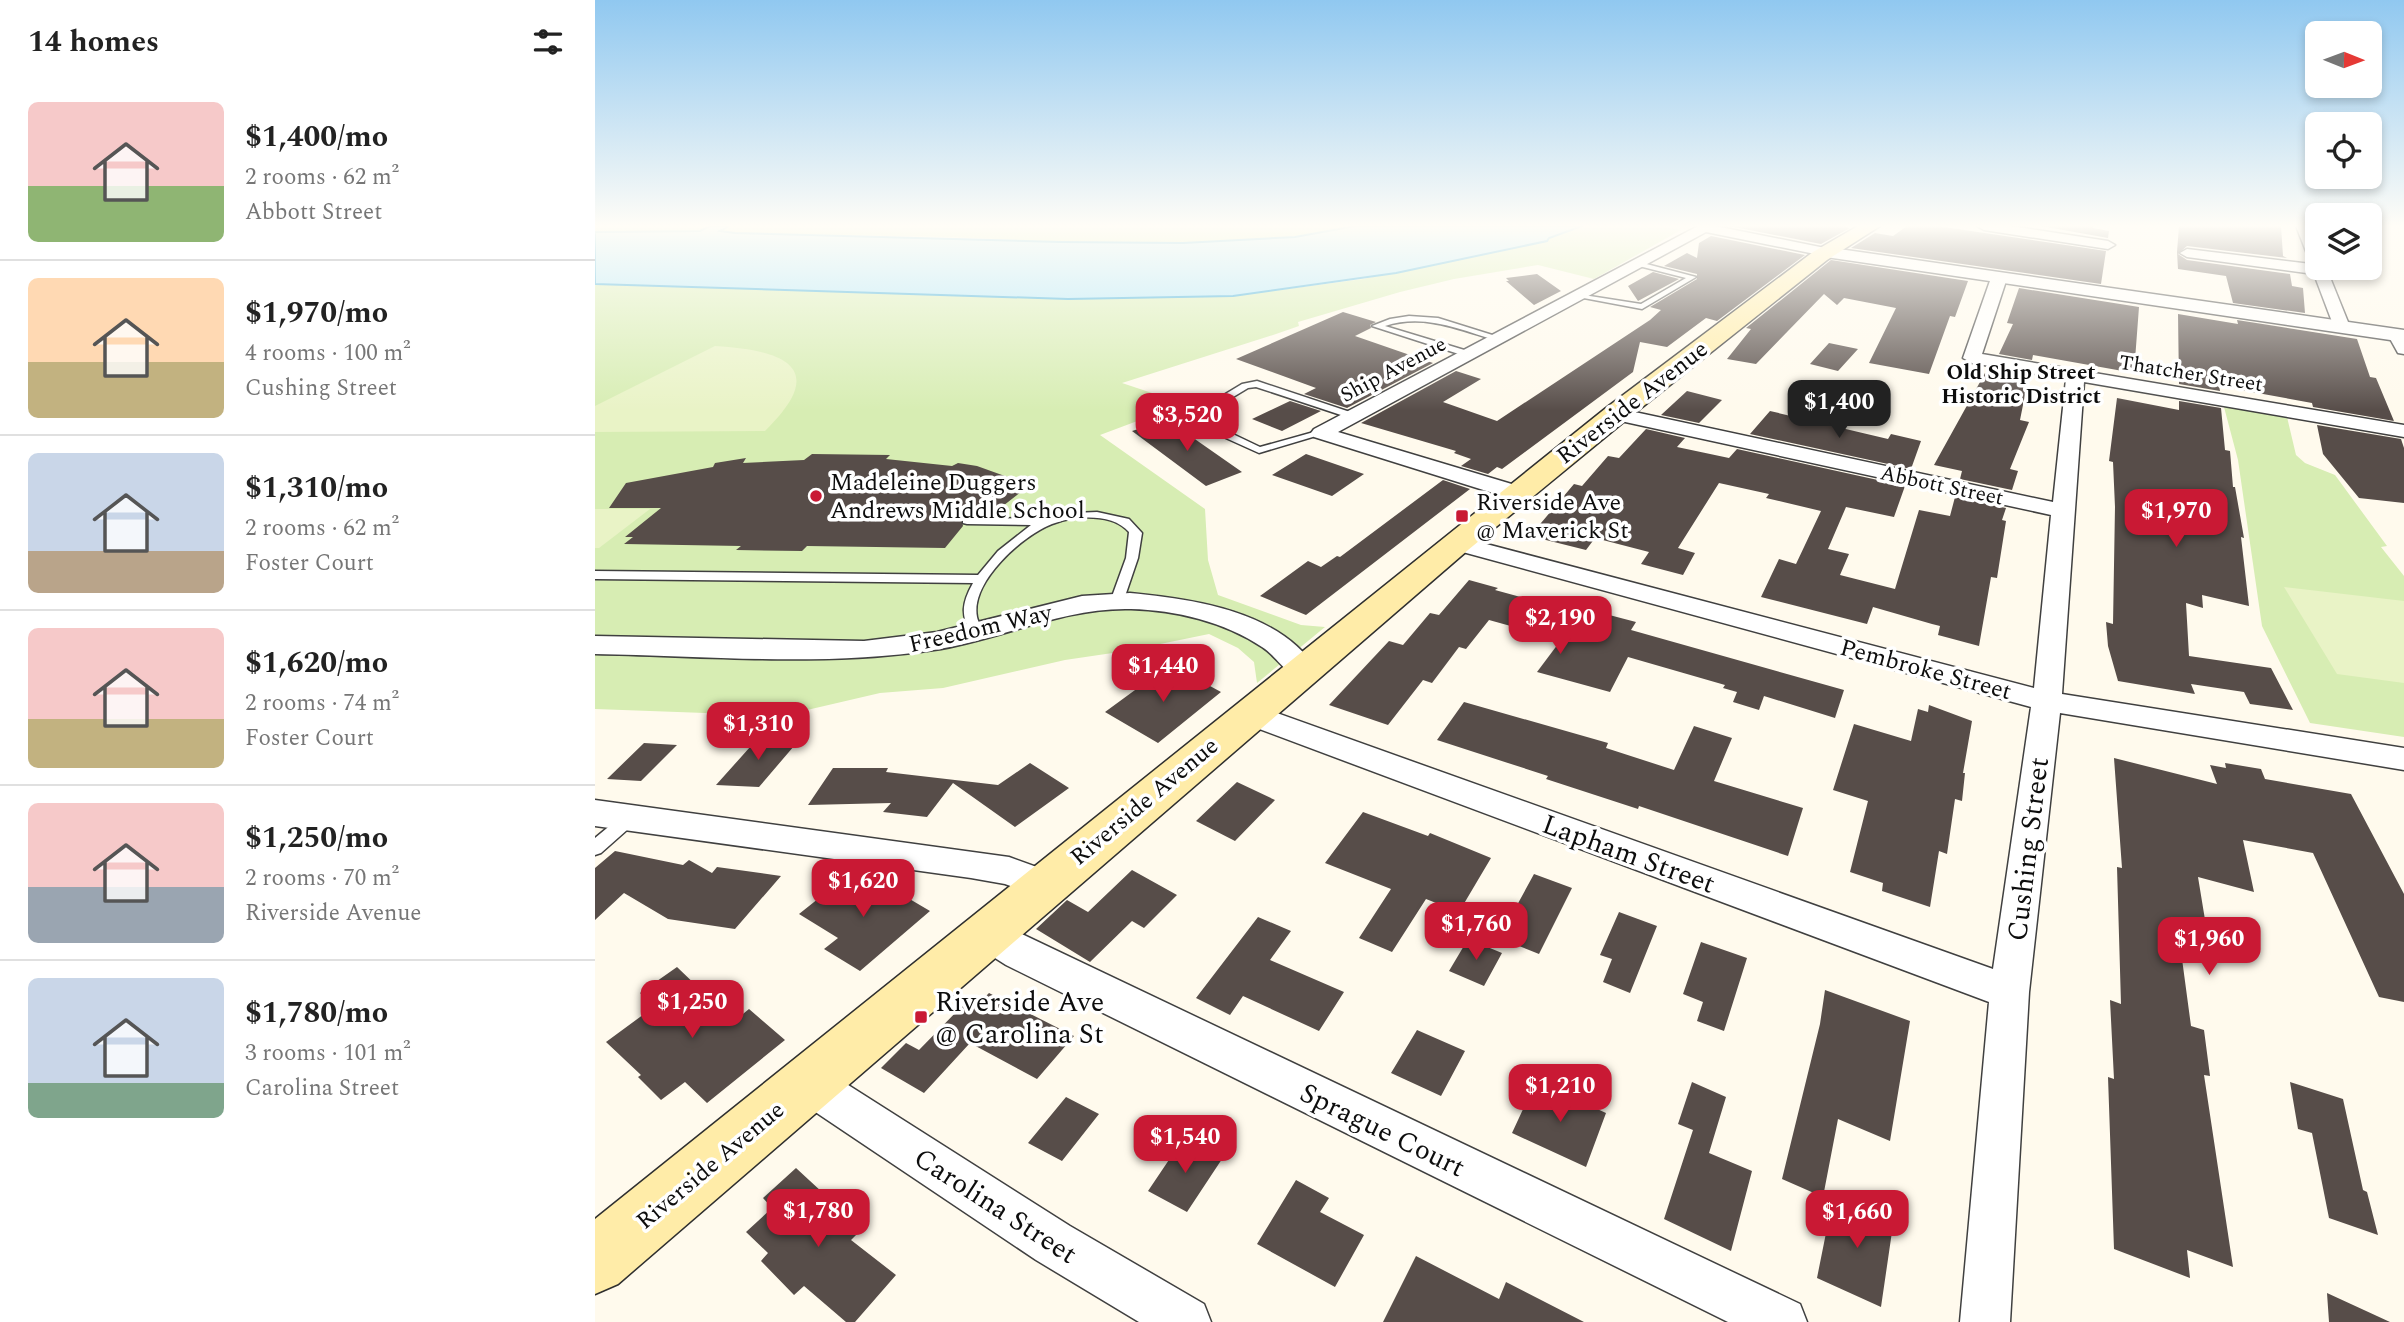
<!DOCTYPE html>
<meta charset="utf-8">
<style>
body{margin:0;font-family:Spectral,serif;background:#f6f6f6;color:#222;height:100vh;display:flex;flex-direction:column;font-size:26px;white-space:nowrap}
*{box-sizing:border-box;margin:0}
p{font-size:23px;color:#767676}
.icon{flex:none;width:38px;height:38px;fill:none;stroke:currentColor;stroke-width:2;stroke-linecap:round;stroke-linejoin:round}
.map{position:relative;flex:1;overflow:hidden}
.side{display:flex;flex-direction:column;background:#fff;width:595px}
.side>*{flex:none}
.needle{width:46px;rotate:91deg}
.tools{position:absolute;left:1710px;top:21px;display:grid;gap:14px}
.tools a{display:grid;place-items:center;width:77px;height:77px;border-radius:10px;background:#fff;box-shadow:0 4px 10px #0003;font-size:35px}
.price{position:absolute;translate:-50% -60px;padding:0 16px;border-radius:14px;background:#c91934;color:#fff;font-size:23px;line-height:46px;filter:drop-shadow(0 2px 4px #0008)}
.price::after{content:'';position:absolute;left:50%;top:42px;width:21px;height:16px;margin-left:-10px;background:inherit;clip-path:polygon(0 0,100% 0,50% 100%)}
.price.on{background:#222;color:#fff}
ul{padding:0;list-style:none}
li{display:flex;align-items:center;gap:21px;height:175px;padding:0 28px}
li+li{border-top:2px solid #e0e0e0}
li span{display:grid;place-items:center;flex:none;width:196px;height:140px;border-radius:10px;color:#555}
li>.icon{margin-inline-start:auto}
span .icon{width:84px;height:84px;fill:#fffc;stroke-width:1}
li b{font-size:30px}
h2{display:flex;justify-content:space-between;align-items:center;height:84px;padding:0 28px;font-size:30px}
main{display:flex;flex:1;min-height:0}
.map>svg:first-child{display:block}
.green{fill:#d7edb3}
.pitch{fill:#e9f3c6}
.water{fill:#ade6fb;stroke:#2ea7d9;stroke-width:2}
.building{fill:#574d49}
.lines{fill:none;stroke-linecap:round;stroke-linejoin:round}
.service-casing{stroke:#404040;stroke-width:3}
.minor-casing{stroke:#404040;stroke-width:3}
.tertiary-casing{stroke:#404040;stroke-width:3}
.secondary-casing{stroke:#2f2f2f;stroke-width:3}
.service{fill:#fff;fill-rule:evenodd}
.minor{fill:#fff;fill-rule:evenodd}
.tertiary{fill:#fff;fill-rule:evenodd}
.secondary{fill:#ffeca8;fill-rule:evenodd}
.poi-dot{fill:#c91934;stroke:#fff;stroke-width:2.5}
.labels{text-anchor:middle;stroke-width:7;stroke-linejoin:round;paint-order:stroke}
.far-street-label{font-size:21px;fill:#0d0d0d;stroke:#fff}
.far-neighbourhood-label{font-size:21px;font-weight:bold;fill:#0d0d0d;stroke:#fff}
.street-label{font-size:24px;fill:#0d0d0d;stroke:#fff}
.poi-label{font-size:24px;fill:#0d0d0d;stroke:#fff;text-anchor:start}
.near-street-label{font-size:28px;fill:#0d0d0d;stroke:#fff}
.near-poi-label{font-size:28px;fill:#0d0d0d;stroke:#fff;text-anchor:start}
</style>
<main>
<section class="side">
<h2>14 homes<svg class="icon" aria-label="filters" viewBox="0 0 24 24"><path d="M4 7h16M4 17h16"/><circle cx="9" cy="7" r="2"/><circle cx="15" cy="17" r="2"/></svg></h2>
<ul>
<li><span style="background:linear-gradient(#f6c9c9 60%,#8fb573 0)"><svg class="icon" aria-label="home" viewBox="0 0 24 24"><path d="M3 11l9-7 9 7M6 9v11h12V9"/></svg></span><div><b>$1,400/mo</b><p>2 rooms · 62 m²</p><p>Abbott Street</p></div></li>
<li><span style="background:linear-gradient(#ffd9b3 60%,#c2b280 0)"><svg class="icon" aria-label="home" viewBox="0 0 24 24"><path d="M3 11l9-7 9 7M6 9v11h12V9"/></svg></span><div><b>$1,970/mo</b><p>4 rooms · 100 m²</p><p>Cushing Street</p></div></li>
<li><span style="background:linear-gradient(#c9d6e8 70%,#b9a48a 0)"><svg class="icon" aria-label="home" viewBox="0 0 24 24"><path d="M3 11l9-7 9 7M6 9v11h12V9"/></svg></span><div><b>$1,310/mo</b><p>2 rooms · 62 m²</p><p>Foster Court</p></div></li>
<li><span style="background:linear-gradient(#f6c9c9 65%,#c2b280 0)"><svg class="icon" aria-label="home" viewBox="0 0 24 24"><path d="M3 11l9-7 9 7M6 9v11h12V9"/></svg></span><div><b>$1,620/mo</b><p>2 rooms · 74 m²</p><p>Foster Court</p></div></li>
<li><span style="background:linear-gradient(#f6c9c9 60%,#9aa5b1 0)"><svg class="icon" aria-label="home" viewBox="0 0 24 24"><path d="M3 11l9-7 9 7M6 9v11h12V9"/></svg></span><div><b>$1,250/mo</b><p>2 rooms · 70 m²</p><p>Riverside Avenue</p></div></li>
<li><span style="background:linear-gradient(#c9d6e8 75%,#7fa58c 0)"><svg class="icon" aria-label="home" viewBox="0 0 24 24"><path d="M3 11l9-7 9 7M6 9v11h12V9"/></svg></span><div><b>$1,780/mo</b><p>3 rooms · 101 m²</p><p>Carolina Street</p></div></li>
</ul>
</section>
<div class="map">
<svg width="1809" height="1322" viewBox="0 0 1809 1322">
<rect width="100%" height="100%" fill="#fffaed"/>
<!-- green -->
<path class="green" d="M0,226H115L105,231L0,232Z
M134,226H760C624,255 484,241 347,237C273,235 198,235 124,232Z
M987,226H1064L1086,230L999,279L943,265L859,279L805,292L703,322L704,326L681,334L527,383L575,399L553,417L505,435L610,509L613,560L623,595L706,625L730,627L662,683L659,662L643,648L614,634L531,651L470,660L348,688L285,693L212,710L165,715L0,709V284L473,299L638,296L768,279L952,241L953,238Z
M1629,407L1692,417L1701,455L1710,463L1740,475L1792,546L1786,547L1809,576V737L1715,723L1667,626L1643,460Z"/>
<!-- pitch -->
<path class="pitch" d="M120,346C188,350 236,367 170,431L0,432V406Z
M0,509H55L4,548H0Z
M1689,587L1809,601V683L1742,674Z"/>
<!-- water -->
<path class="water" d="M115,226H134L125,231L140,233L466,242L588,243L700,237L760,226H987L954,238L952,241L801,273L638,296L473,299L0,284V232L105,231Z"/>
<!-- building -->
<path class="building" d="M1134,226H1247L1255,228L1226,244Z
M1312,226H1342L1511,251L1506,284L1256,248L1280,233L1298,236Z
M1446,226H1499L1498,228L1514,231L1513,238Z
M1584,226H1686L1688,256L1692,258L1592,246L1583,254L1592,260L1695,274L1697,286L1708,288L1710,313L1638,303L1631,276L1583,269L1582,252Z
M1116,236L1210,255L1122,321L1111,318L1072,347L1045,342L1038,372L907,469L902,467L893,474L866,466L876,459L859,453L861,451L766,423L861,371L886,379L848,402L902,421L1055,320L1066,310L1055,307L1102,279V274L1069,266L1092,253L1102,258L1104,243Z
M1236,260L1373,281L1360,317L1355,316L1334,374L1274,363L1301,308L1249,298L1242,305L1229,294L1161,364L1132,359L1156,329L1151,328Z
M1058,272L1084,279L1043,301L1033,286Z
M942,274L966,291L939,305L911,281H914L911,278Z
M1424,288L1544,307L1539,373L1438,355L1437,360L1404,354L1418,324L1412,323Z
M748,312L781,322L775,325L776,328L760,336L838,363L752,408L709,394L721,388L641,359Z
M1583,314L1643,324L1642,320L1762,339L1775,377L1781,378L1799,421L1718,407L1717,403L1624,386L1625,391L1584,384Z
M1234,343L1263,349L1243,371L1215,364Z
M1398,369L1434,375L1425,420L1434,422L1415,469L1423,471L1417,490L1365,479L1367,471L1339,465L1390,373L1396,374Z
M1092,391L1127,400L1104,423L1066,415Z
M1522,398L1584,410V401L1626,408L1630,450L1635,451L1638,487H1640L1649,538L1646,537L1654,606L1607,595L1608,608L1591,603L1594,656L1676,668L1698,710L1655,704L1649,692L1596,684L1600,694L1523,681L1513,646L1511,622L1518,624L1520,507L1518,462L1514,461Z
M695,401L726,411L687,431L657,419Z
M1175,411L1293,439L1296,434L1326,441L1316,469L1155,434Z
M569,421H574L647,472L611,486L537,431Z
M1722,425L1806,439L1809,448V503L1764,498L1728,454Z
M1051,429L1090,438L1082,447L1134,458L1142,449L1310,486L1299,517L1251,507L1233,549L1254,554L1245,575L1300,589L1324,510L1355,516L1360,497L1411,508L1407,520L1411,521L1402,578L1396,577L1384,646L1343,635L1345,626L1337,624L1278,607L1272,624L1166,597L1184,559L1201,564L1226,511L1171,498L1174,494L1124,483L1083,548L1100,553L1088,575L1046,564L1054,552L1000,538L991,550L935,536L979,484L987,486L1013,456L1024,458Z
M217,454L295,455L291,459L357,466L363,463L382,466L435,485L404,509L382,508L376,516L366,517L368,526L350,548L212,546L207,551L141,550L146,546L29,544L38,537H30L66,508H14L31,483L118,467L120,463L151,458L148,463L209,460Z
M711,454L769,474L737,496L677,475Z
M848,480L875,489L711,615L665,596L713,561L726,567L742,556L745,557Z
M874,580L903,588L900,590L996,616L999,611L1041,622L1036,630L1249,690L1240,718L1169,696L1164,710L1138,702L1142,692L1128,688L1130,685L1033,657L1015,692L942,672L966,640L894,620L871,649L864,647L837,683L828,680L793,725L734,705L794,641L808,645L835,613L844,615Z
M582,668L626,692L563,743L510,712L566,671L572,674Z
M869,702L1013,743L1011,748L1079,770L1099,726L1137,738L1119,781L1208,808L1193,856L1044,806L1043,809L951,779L953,776L842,740Z
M1334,705L1377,721L1368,773H1370L1367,801L1360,799L1352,854L1344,851L1335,907L1287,891L1288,883L1255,872L1273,801L1238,790L1259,724L1316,741L1323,709L1333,712Z
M164,737L205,739L164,787L121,785Z
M49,743L82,745L46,781L12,779Z
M1519,758L1622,784L1615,765L1631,768L1630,763L1666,769L1670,779L1756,794L1809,894V1002L1784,997L1718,853L1648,840L1659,892L1603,877L1613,938L1583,929L1596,1026L1609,1030L1615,1076L1609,1075L1638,1267L1592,1250L1595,1278L1519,1249L1513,1077L1519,1079L1515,1000L1526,1004L1522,867L1527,868Z
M435,763L474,788L420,827L358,783L332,817L288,812L296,803L213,805L238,768H293L291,772L403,785Z
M642,782L680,800L640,841L601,821Z
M768,812L833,836L835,833L896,858L864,912L831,899L797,952L764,938L796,889L730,863Z
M20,851L88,865L94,860L117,873L122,867L186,876L140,929L73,919L29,893L0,920V868Z
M537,870L582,895L549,928L537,921L495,962L441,929L472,900L493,912Z
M258,871L297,894L301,891L335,911L265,971L229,949L243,938L204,914Z
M939,874L977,888L944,954L904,938Z
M1024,912L1062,926L1035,993L1008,982L1017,959L1005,955Z
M663,917L696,931L675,960L749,992L724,1031L648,996L635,1015L601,998Z
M873,939L907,953L889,986L854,971Z
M1106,942L1152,958L1129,1031L1102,1021L1108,1002L1088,994Z
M82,967L107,991L109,989L143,1018L154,1009L190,1040L112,1103L90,1082L66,1100L43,1077L46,1075L11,1042L60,1006L45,993Z
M1230,990L1315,1021L1295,1141L1243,1119L1228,1197L1187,1179L1225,1024Z
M394,993L479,1036L442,1079L375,1043L329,1093L286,1068L311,1043L324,1050L367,1006L376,1011Z
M822,1030L870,1051L846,1096L796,1073Z
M941,1081L1011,1113L991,1167L917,1133Z
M1097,1082L1131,1097L1114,1153L1157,1171L1136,1251L1069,1219L1098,1130L1083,1124Z
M1695,1082L1748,1099L1768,1190L1772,1192L1783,1235L1734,1218L1717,1133L1703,1129Z
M471,1097L504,1114L467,1161L433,1143Z
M588,1139L627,1159L592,1212L553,1191Z
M201,1168L267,1229L256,1240L301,1275L260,1322H251L209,1286L199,1295L166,1261L173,1253L151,1232L177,1208L168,1198Z
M701,1180L734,1198L725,1212L769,1235L740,1287L662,1244Z
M1239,1193L1299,1218L1286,1307L1222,1278Z
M821,1256L904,1299L911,1282L989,1322H788Z
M1732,1293L1795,1322H1734Z"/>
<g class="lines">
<!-- service casing -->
<g class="service-casing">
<path id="service" d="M1040,261L1101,277L1047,309L978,296L982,294L1046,304L1091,278L1040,265Z
M814,316L843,318L907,338L903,341C865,330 830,313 790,326L876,352L877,354L873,357L777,326L795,319Z
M662,381L761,414L763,416L755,418L661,387L653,388L610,414L621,426L665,447L726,430L731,433L664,453L613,430L599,413L647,384Z
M502,512L534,519L547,533L543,558L527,605L522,606L515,602L531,558L534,532C518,513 480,515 457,524C428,535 375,582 382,617C383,622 387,628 389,632L382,636L377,635C365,615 367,603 378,583L0,579V571L383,575L403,551L436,525L372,524L368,523V519L450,518L479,513Z
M35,812L41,814L43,818L41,822L6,853L0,855V838L29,814Z"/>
</g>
<!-- minor casing -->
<g class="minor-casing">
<path id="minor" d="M1103,226H1120L1230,248L1237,252L1230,256L1111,232L743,432L930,488L933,493L930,498H914L719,437L716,433L719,429Z
M1382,226H1416L1513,241L1520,245L1513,249L1389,230Z
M1701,226H1715L1722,244V268L1732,270L1755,327L1753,331H1741L1739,327L1719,274L1592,257L1585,253L1592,249L1716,264Z
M1404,273L1412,278L1387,354L1809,425V437L1489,382L1467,694L1809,748V770L1465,713L1434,992L1415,1322H1365L1394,1002L643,721L639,714L643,707L654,704L665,707L1398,969L1436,707L853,548L849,543L853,538L861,536L1439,688L1456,515L1021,420L1014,418L1011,414L1014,410L1021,408L1458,502L1471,379L1377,363L1368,358L1396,278Z
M1802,330L1809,333V354L1803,353L1793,335Z
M535,593C598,599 685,611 722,670L718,677C693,683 686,659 667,647C630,622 580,610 536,609C468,607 406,640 339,650C231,667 110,656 0,654V636L269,641L342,632L487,596Z
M0,800L414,857L461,874L466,884L461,894L448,898L410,884L376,878L0,826Z
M391,917L1205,1304L1212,1322H1133L411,965L378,944L372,933L378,922Z
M213,1063L228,1069L475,1226L609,1304L616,1322H544L441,1260L198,1097L192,1083L198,1069Z"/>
</g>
<!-- tertiary casing -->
<g class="tertiary-casing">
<path id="tertiary" d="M1230,247L1809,330V342L1224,256L1221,252L1224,248Z"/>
</g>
<!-- secondary casing -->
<g class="secondary-casing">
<path id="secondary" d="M1263,226H1285L1232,260L1031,420L873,550L23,1284L0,1294V1219L1011,408L1218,252Z"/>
</g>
<!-- service -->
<use href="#service" class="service"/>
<!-- minor -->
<use href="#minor" class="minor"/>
<!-- tertiary -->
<use href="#tertiary" class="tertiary"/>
<!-- secondary -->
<use href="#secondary" class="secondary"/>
</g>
<!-- sky -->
<linearGradient id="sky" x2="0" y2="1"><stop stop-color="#90c8f0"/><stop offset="0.55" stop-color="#fffdf7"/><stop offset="1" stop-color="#fffdf7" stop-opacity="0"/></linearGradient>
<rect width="1809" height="411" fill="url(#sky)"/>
<!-- markers -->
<g class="poi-dot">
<circle cx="221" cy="496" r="7"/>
<rect x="860" y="509" width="14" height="14" rx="3.5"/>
<rect x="319" y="1010" width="14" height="14" rx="3.5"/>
</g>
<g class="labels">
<!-- far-street labels -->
<g class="far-street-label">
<text transform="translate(798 369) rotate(-28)" y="7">Ship Avenue</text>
<text transform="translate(1596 373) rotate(9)" y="7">Thatcher Street</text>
<text transform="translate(1347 485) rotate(12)" y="7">Abbott Street</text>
</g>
<!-- far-neighbourhood labels -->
<g class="far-neighbourhood-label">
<text x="1426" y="379">Old Ship Street<tspan x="1426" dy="24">Historic District</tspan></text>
</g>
<!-- street labels -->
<g class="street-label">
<text transform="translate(1037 402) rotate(-38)" y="8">Riverside Avenue</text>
<text transform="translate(385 628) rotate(-13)" y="8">Freedom Way</text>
<text transform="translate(1331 669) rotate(15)" y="8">Pembroke Street</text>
<text transform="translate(549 801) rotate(-40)" y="8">Riverside Avenue</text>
<text transform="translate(115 1165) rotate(-40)" y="8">Riverside Avenue</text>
</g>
<!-- poi labels -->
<g class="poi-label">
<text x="235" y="490">Madeleine Duggers<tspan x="235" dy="28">Andrews Middle School</tspan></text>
<text x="881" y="510">Riverside Ave<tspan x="881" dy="28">@ Maverick St</tspan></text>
</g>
<!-- near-street labels -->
<g class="near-street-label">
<text transform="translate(1432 849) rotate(-83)" y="10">Cushing Street</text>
<text transform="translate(1034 853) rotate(20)" y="10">Lapham Street</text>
<text transform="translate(788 1129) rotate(26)" y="10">Sprague Court</text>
<text transform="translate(401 1205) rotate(33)" y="10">Carolina Street</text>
</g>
<!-- near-poi labels -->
<g class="near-poi-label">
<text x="340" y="1011">Riverside Ave<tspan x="340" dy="32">@ Carolina St</tspan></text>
</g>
</g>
</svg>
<div class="tools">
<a><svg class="needle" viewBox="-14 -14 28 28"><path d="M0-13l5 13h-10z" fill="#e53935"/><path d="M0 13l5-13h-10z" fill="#767676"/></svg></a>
<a><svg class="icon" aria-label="locate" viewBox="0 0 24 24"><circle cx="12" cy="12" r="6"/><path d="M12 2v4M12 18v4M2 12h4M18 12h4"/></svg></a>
<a><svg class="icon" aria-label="layers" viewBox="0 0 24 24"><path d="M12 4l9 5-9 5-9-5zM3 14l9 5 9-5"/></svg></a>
</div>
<b class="price on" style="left:1244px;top:440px">$1,400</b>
<b class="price" style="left:592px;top:453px">$3,520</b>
<b class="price" style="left:1581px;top:549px">$1,970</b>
<b class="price" style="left:965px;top:656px">$2,190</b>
<b class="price" style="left:568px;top:704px">$1,440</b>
<b class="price" style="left:163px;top:762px">$1,310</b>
<b class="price" style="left:268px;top:919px">$1,620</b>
<b class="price" style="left:881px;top:962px">$1,760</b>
<b class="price" style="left:1614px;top:977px">$1,960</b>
<b class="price" style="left:97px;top:1040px">$1,250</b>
<b class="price" style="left:965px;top:1124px">$1,210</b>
<b class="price" style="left:590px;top:1175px">$1,540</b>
<b class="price" style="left:223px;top:1249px">$1,780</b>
<b class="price" style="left:1262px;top:1250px">$1,660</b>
</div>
</main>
